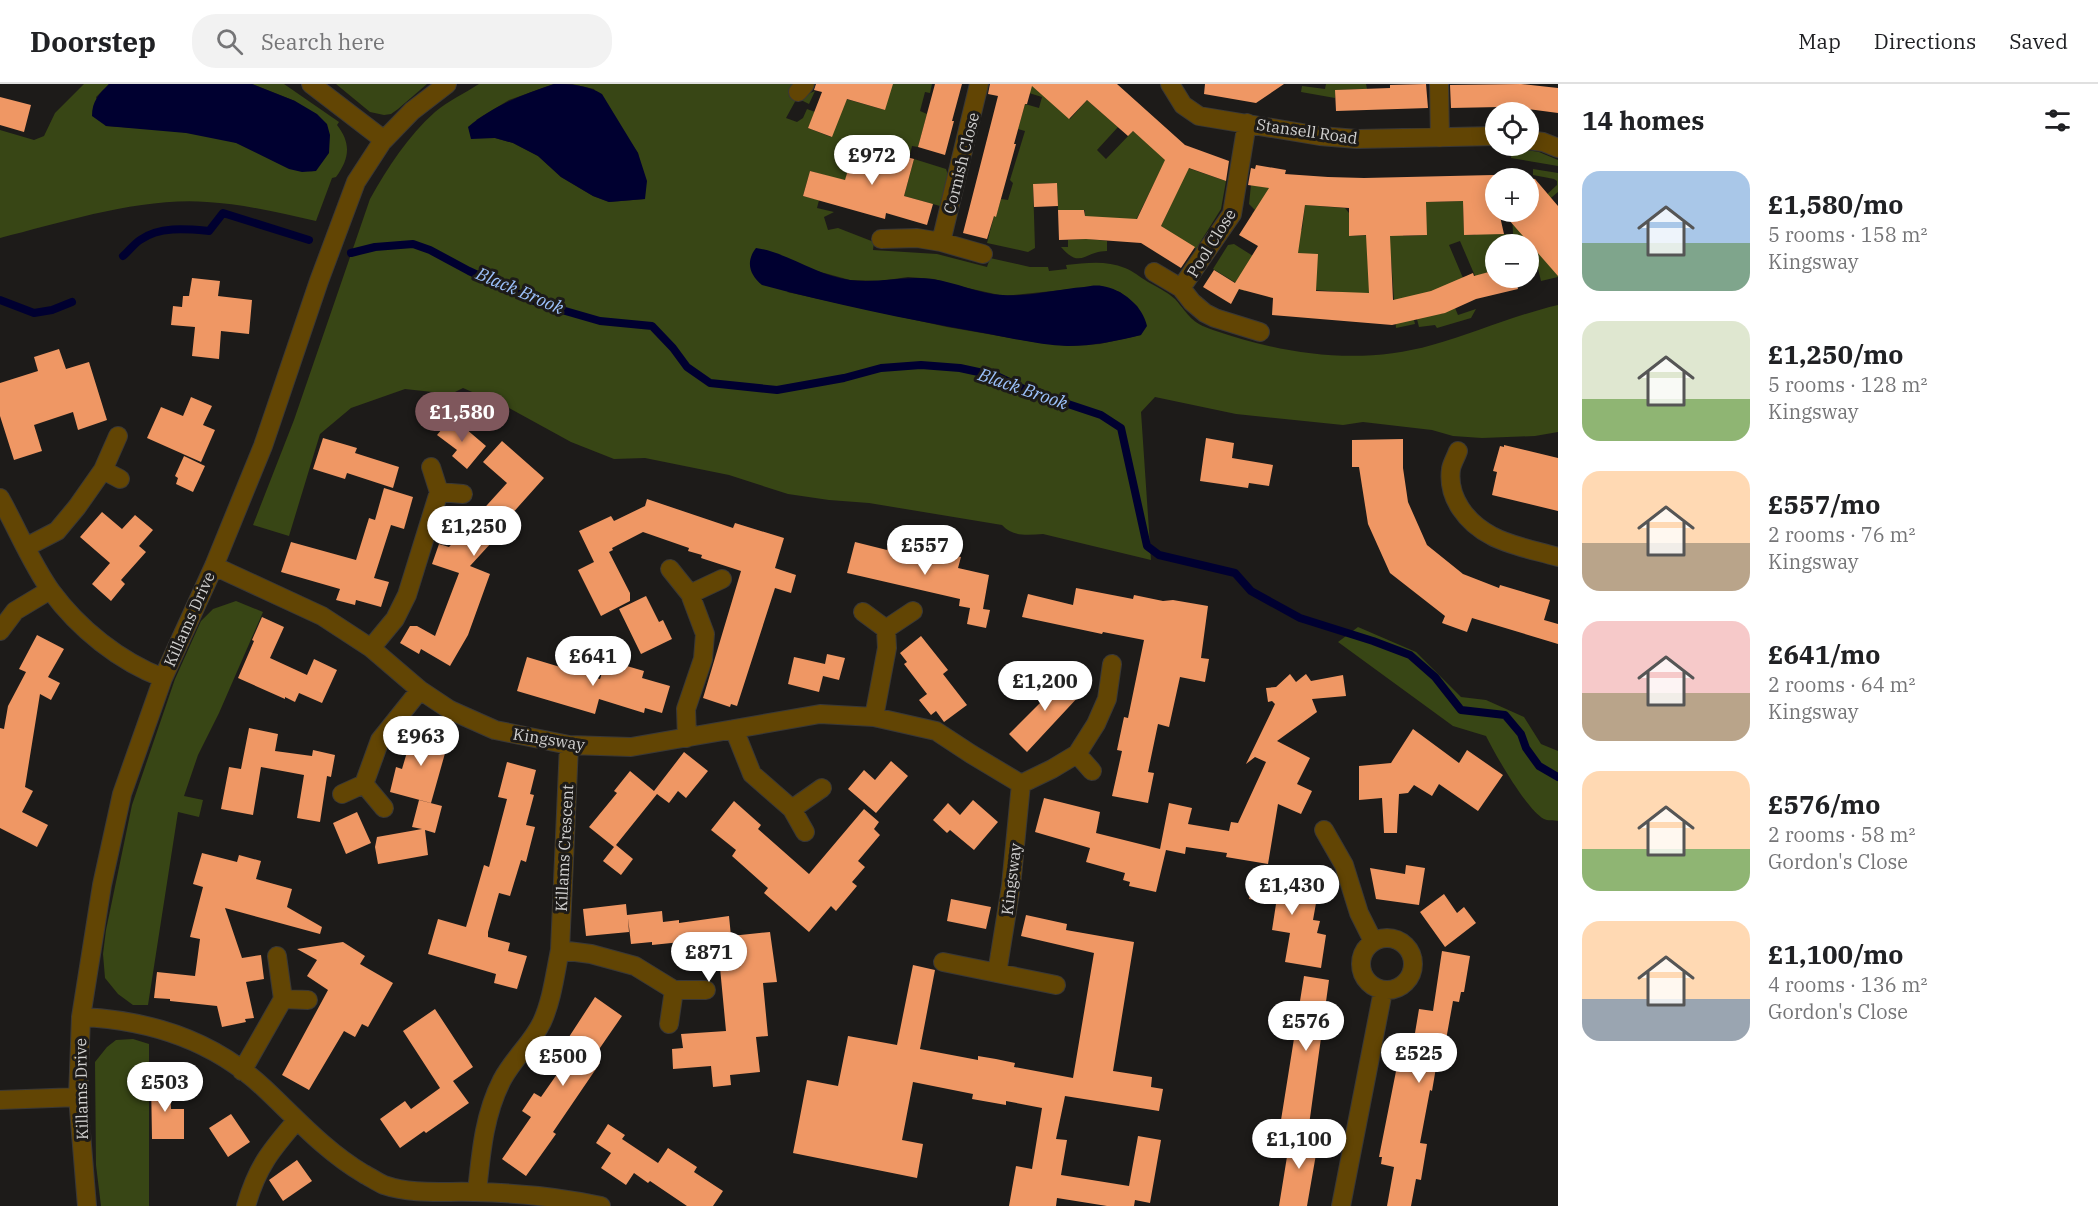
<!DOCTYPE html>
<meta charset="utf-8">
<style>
body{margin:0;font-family:"IBM Plex Serif",serif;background:#f2f2f2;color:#202124;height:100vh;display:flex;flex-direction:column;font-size:22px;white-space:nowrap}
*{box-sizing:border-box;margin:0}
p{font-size:20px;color:#757577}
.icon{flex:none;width:33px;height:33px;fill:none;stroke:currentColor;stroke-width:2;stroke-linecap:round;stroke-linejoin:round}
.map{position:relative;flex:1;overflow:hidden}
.side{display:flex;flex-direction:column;background:#fff;width:540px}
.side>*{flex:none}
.fabs{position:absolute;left:1485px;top:18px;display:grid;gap:12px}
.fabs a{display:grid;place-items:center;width:54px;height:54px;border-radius:50%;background:#fff;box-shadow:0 3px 15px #0003;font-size:30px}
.price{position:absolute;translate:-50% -51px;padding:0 14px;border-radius:21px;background:#fff;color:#222;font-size:20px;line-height:39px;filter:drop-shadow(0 2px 3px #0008)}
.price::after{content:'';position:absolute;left:50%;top:36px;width:18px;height:14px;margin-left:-9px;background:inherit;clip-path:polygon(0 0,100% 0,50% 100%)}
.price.selected{background:#7f575c;color:#fff}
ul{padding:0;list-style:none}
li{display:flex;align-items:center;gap:18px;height:150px;padding:0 24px}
li span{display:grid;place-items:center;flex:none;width:168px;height:120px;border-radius:18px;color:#555}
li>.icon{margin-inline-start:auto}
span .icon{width:72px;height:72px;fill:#fffc;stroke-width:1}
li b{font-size:26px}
h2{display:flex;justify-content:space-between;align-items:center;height:72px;padding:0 24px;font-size:26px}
header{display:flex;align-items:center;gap:36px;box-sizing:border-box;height:84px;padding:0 30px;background:#fff;border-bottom:2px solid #e0e0e0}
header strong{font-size:28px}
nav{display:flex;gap:33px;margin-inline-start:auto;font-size:21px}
.search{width:420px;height:54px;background:#f2f2f2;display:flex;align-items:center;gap:15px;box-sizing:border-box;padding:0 21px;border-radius:24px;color:#757577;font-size:22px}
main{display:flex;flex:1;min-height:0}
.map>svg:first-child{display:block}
.green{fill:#384615;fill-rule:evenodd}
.water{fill:#000030}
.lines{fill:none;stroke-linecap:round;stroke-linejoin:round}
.stream{stroke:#000030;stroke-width:8}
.building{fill:#ef9764;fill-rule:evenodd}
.minor-casing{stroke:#3a3836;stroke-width:20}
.minor{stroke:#624504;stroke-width:18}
.labels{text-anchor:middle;stroke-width:6;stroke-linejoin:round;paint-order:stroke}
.street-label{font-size:16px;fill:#d2d1d0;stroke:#1d1b19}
.water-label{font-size:18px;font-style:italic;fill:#9cc1fb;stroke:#1d1b19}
</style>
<header>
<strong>Doorstep</strong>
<div class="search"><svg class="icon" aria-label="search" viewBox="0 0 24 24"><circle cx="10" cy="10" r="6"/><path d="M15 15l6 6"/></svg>Search here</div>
<nav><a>Map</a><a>Directions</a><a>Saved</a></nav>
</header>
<main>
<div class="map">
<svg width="1558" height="1122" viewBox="0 0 1558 1122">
<rect width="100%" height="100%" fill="#1d1b19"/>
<!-- green -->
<path class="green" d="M84,0H109L96,13L106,42C148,45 193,46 234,58C264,67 282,89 316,87L295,17L252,0H284L339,38L337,41C351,59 350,74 336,93L332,94L316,137C280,129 244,120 207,118C141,113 64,138 0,154V46L34,56L44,52L55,29Z
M336,0H427L398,25L391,30L384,31L370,28Z
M479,0H554L509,16L476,36L495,54L513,59L538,72L561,93L593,112L609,118L645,115L638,69L594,5L572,0H793L790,5L808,10L815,7L809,20L797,14L786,34L797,38L803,34L807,25L815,28L808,44L831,53L846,15L885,26L860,0H932L930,9L925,8L920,27L927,30L918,63L912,62L909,74L869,98L878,65L856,59L845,97L810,87L803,112L819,116L817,124L834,128L824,133L828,146L838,144L874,158L873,166L937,170L987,183L990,174L1030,183H1048L1049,187L1067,185L1066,181C1086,179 1106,176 1125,184C1133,187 1140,193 1148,198C1157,203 1167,208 1175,215C1190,232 1190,238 1213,246C1283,270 1359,282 1432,261C1475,249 1515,231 1558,221V348L1535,352L1482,354L1453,352L1432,346L1363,338L1343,341L1236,330L1155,313L1141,328L1151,476L1043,450C1028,451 1013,453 1002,441L869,419L829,416L788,410L729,391L645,374L614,375L571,358L509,324L463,304L451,310L405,305L351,324L320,350L289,452L253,441L294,336L370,115C388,83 408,52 435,28C448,17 465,9 479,0ZM817,187L850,196L880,197L908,193L934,195L954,201L1004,212L1101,202L1120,208L1138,223L1141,251L1100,260L1068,262L1034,258L947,243L787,208Z
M1031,0L1070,35L1087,16L1118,43L1097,66L1106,75L1133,47L1166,75L1136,136L1089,155L1107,157V167C1084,167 1081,186 1061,163H1068V156L1085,155V126H1058L1057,99L1033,100L1035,164L1028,168L987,159L994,132H996L1001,115L1008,116L1013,99L1010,96L1025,47L1018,45L1025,20L1039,24L1042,13L1019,6Z
M1326,0H1366L1367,5L1336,6L1335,14L1301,8L1302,2L1325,5Z
M1516,64L1539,68L1558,76V82L1511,74L1512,68Z
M914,75L946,85L948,91L940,122L904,112Z
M1188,84L1226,97L1221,125L1196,165L1161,142Z
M1533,85L1558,89V108L1533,129L1558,174V193L1541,197L1536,176L1529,178L1528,160H1519L1518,154L1507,156V160H1496L1495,186L1480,191L1484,213L1460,157L1449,161L1463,194L1431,208L1441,230L1455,224L1458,231L1476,225L1471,234L1437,244L1435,241L1419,243L1417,235L1414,236L1415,240L1396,244L1391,174L1371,216L1341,214V208L1315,206L1274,214L1268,213L1273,191L1250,185L1245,207L1239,205L1241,202L1213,185L1228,161L1234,160L1272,184L1278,145L1252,130L1255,126L1249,120L1251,101L1283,105L1278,143L1302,146L1305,121L1345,124L1349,129V152L1371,151L1403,117V152L1426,151V118L1463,117L1464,151H1475L1496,128H1500L1501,150H1513L1512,128H1528L1557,101V97L1554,95L1533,91Z
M236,517L263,528L219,629L198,671L184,712L203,716L199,733L178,728L148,921H133L118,910L105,894L103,870L106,846L132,721L175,595L201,537L213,525Z
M1358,543L1416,568L1461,613L1486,616L1524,633L1541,660L1558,667V737C1554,736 1547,737 1544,735C1526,725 1495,670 1486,652L1453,642L1338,558Z
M133,955L149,960V1122H101L96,1081L95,978L107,963L116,956Z"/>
<!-- water -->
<path class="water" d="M109,0H252L295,17L317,30L327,40L330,51L329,69L316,87L302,88L289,85L236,59L186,49L106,42L92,32C92,17 99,10 109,0Z
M554,0C571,0 588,1 602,10L638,69L647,97L645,115L609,118L593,112L561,93L538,72L513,59L495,54L471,55L468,43C493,22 523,10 554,0Z
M756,164C789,169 817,192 850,196C878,200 904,191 932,195C956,198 978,210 1003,211C1029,213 1057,205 1084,203C1090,202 1096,201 1102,202C1122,205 1143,222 1147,242L1141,251C1117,257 1093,262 1068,262C1038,261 1007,253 978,248C905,235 833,220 762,201C750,191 745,178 756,164Z"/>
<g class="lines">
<!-- stream -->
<path class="stream" d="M351,169L375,163L413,160L430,166L469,187L541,220L600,237L652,242L673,264L687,283L710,299L777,306L844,294L881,284L921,281L960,284L997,292L1026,306L1101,331L1121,344L1147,462L1159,471L1235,489L1251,507L1300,534L1373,557L1410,571L1435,593L1461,626L1505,631L1521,650L1526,664L1539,682L1558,693
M123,172C129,167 134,160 140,156C160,142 187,145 209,147L223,129L309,156
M0,216L34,229L52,226L72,218"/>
</g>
<!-- building -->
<path class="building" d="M816,0H893L885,26L847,15L832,53L808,44L822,8L814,6Z
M935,0H962L952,37H954L945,71L918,63Z
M990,0H1117L1185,61L1229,77L1226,97L1189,84L1161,142L1195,163L1181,184L1141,159L1086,155L1059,156L1058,126H1084L1085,132L1137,135L1165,76L1133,47L1128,52L1087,16L1069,35L1032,2L1027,20H1025L1014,60H1016L996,133L994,132L987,155L963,149L998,12L988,10Z
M1205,0H1284L1256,19L1204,10Z
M1426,0L1428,24L1336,27L1335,6L1390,4V1Z
M1521,0L1558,4V29L1521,24V26L1500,23L1451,24L1450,1Z
M0,13L31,21L24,48L0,41Z
M856,59L914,75L904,112L933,120L927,141L886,129L885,135L803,112L810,87L845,96Z
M1256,81L1286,86L1285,90L1328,93L1364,94L1493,91L1535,95L1558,122V192L1502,128H1528V94H1496V128H1499L1504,150L1464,151L1463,117L1426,118L1427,151L1390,152L1393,216L1431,207L1473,189L1474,192L1496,186V194H1515L1518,205L1476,215L1445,229L1392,241L1272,231L1273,214L1239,205L1231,220L1203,203L1214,186L1235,199L1258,162L1239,151L1269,104L1248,101L1251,84L1255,85ZM1305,121L1349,124V152L1366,151L1369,209L1316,207L1318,170L1298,169Z
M1057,99L1058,122L1034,123L1033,100Z
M192,194L220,197L218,212L252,216L249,250L221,247L219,275L192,272L195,243L171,241L173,222L182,223L183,212H189Z
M59,265L66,285L89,278L107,336L78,346L73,328L34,341L42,367L14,376L0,332V299L38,287L34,273Z
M191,313L212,322L203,341L215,346L201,378L147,354L161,323L183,332Z
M430,314L447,318L443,339L425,335Z
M452,333L486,362L467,385L452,372L457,366L437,351Z
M323,354L357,364L355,369L399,383L393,404L347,389L345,395L313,385Z
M1206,354L1234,359L1232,374L1273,381L1269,402L1249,399L1248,404L1200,397Z
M1403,355V384L1408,418L1427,461L1463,490L1499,504L1500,501L1550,516L1544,536L1558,540V560L1472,534L1467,548L1442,539L1445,532L1390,489L1368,440L1359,383H1352V356Z
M502,357L544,394L510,432L513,435L470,482L490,490L468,551L450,582L421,565L419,570L400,559L410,542H417L435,552L459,489L432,480L439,460L449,463L507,399L483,378Z
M1504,361L1558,374V427L1492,411L1497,388L1493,387L1500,362L1504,363Z
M184,372L205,382L193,408L176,400L178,394L175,392Z
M384,404L413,413L404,445L391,441L374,494L389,498L381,523L356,516L355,521L336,516L340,505L281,488L291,458L356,476L369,434L375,436Z
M647,415L733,444L735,439L784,454L775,484L796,491L791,509L775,504L737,622L731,620L730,623L703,614L741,487L701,474L702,471L688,467L689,464L643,448L612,464L613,466L609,468L630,509V517L601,532L578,486L594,478L579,447L611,432L614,437L645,422Z
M102,428L122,445L135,431L153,446L139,462L146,468L121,496L125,500L111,517L92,500L110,479L80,453Z
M855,458L887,466L888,463L940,477L942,468L961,473L958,484L989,491L983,525L990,526L986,544L967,540L970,524L959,522L960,515L847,489Z
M1076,504L1133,515L1134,511L1163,517L1173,516L1208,522L1201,574L1209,575L1205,598L1180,593L1169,643L1158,640L1148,688L1154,689L1148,719L1112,712L1122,667L1117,666L1124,633L1128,634L1144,556L1103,548L1102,550L1022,533L1028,510L1073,521Z
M646,512L659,538L663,536L672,555L641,570L619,525Z
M262,533L284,543L270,574L307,591L314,575L337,586L322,619L299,609L295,618L285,613V615L238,594L254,557L252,556Z
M37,551L64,565L48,593L60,599L51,616L40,610L25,703L33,707L22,728L48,741L37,763L0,744V644L4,645L8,622L26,588L19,585Z
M921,552L948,586L943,590L967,621L944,638L936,627L931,631L919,616L927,610L904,580L907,578L900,569Z
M827,570L845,574L839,596L823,592L819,608L788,600L794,573L825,580Z
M527,573L600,595L606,576L644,587L642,594L670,602L662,629L645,624L644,629L599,615L595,630L517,607Z
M1058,589L1080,611L1027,668L1009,650L1041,618L1035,613Z
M1290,590L1296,598L1306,590L1311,597L1343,591L1346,612L1312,615L1317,628L1277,657L1310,674L1297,700L1312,707L1301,730L1278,720L1268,780L1226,773L1227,769L1186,763L1185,770L1166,766L1156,808L1129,802L1130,798L1123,796L1125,789L1086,778L1090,764L1035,748L1044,714L1100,728L1096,749L1160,765L1169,719L1192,724L1188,740L1229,747L1231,738L1238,739L1266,678L1255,673L1246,680L1275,620L1272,617L1268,618L1266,604L1276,603Z
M249,644L278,650L275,667L312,672L313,666L335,671L331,693L327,692L320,738L297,734L304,691L261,683L253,731L221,725L229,683L241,685Z
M1413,645L1459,679L1467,666L1503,691L1478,727L1439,700L1432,712L1414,701L1408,709L1399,710L1397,749H1384L1382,714L1359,716V682L1391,679Z
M417,646L449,655L431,719L390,708L396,683L402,685L413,648H415Z
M684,668L708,687L686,714L678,707L669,719L657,710L616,761L633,775L621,791L603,777L614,763L589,743L617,709L614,707L630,687L654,707Z
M891,677L908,692L876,729L848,705L864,686L875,696Z
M507,678L536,686L530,710L534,711L526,741L535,743L526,778L521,776L510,812L499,809L488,848V853L510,859L508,867L527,872L517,905L494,899L496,890L428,870L438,835L466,843L484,781L489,783L507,715L498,713Z
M419,716L442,722L435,749L425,746L428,771L378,780L375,763L377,753L422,745L412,743Z
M973,716L998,738L974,766L950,746L947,749L933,736L948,719L960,731Z
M734,717L761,741L758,745L809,790L864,725L879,738L874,745L880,751L858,777L865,783L852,798L857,802L836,827L831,822L809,848L764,809L768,804L732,772L736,766L711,746Z
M357,728L371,759L346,770L333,739Z
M202,769L237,778L239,771L261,777L256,795L292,805L287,823L322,843L320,850L225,824L242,874L261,871L264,895L246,898L254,934L245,935L246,938L222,943L217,922L170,917V915L154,914L157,888L195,892L200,855L190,853L203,803L193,800Z
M1406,781L1425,784L1419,821L1376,815L1370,784L1405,790Z
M1255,784L1287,790L1285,802L1318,808L1313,836L1320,837L1317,849L1326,851L1321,884L1285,878L1290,849L1272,846L1276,820L1249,815Z
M1444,810L1457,829L1464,823L1476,839L1445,863L1420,828Z
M951,815L991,823L986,845L947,837Z
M626,820L627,831L662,827L663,838L679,836V839L729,832L731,852L770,848L777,898L763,899L768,952L756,953L760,988L730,991L731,1001L713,1003L711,982L673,985L672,965L683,964L681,950L726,947L719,873L698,875L697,871L683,873L681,858L652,861V858L631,860L628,834L629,848L586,852L583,825Z
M1026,831L1067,840L1066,846L1134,858L1113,987L1152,993L1151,1003L1163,1005L1159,1027L1065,1012L1056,1055L1067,1056L1061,1091L1129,1102L1138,1052L1161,1056L1150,1119L1135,1116L1134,1122H1107L1057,1114L1056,1122H1009L1016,1082L1032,1085L1042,1024L1006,1017V1021L972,1015L973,1010L913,998L902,1056L923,1060L917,1094L793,1069L807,996L838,1002L848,952L897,961L913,881L935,886L920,965L978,976V972L996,975L1015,979L1014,983L1073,994L1094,869L1021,852Z
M343,858L365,872L360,880L393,899L368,943L362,940L355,953L344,947L309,1006L282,991L328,906L307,892L317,876L297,865Z
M1442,867L1470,872L1464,908H1461L1459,918L1453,917L1444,967L1439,966L1432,1007L1430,1006L1420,1059L1427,1060L1421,1096L1416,1095L1411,1122H1387L1394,1083L1381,1080L1382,1073H1379L1399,972L1406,973L1407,966L1412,967L1419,925L1433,927Z
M1304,892L1329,896L1309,1041L1281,1036Z
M595,913L622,932L593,974L600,979L553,1048L556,1050L526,1092L502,1075L531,1033L522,1027L534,1009L541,1013L576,963L567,956Z
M435,925L473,983L453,997L469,1019L426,1049L424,1047L400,1064L380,1035L405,1017L411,1025L440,1004L403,947Z
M151,996H170L171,1025H184V1055H152Z
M231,1030L250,1058L228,1073L209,1044Z
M608,1040L625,1051L622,1055L658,1079L668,1064L697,1083L694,1088L723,1107L713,1122H687L650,1097L648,1099L634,1089L626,1101L601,1084L611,1069L596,1059Z
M1291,1048L1319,1053L1307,1122H1279Z
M297,1076L312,1097L283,1117L269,1096Z"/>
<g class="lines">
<!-- minor casing -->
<g class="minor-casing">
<path id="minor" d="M311,0L384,56
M1170,0L1183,21L1199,32L1320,52L1357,55L1496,52
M1439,0L1440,54
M798,8L805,0
M1528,56L1543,58L1558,64
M881,155L917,154L941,158L983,170
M941,158L979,0
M1154,188L1181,204L1192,218L1205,229L1215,234L1260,248
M1181,204L1232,130L1247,39
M1458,367C1456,373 1452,379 1451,385C1447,414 1467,439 1492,452C1510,462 1538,467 1558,473
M431,383L439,408L463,410
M103,386L120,395
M0,414C17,444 31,479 51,507C79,545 119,577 163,594
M26,463L57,447L77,423L103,386L118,352
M214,482L322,532L371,564L420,606L450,626L495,646L569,661L631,663L820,630L874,633L936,647L971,670L1021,700
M670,485L690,510L705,550L703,575L686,625L687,654
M690,510L722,495
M863,528L886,545L913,527
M0,547L15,527L50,506
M371,564L395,535L407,511L439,408
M874,633L887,564L886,545
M734,645L752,690L792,725
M569,661L560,866L591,870L635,882L674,906
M1077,670L1092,687
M364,700L380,656L420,606
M1021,700L1052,685L1077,670L1096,640L1107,615L1112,580
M342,710L364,700L384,724
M1324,746L1344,781L1359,829L1373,857
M805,748L792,725L822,704
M1361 880a26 26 0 1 1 52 0a26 26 0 1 1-52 0Z
M943,878L1056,901
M997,889L1011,802L1021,700
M283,915L308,916
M81,933C149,936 213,956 264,1004C296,1034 325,1067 364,1090C370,1093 377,1098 384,1101C413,1111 444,1107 474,1108C517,1109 560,1113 601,1122
M669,940L674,906H706
M242,987L283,915L277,872
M0,1016L78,1013
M477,1108C481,1069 484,1031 502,996C513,975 532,959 542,938C552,916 555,890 560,866
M87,1122L78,1013L81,933L102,801L122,710L163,594L214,482L263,362L319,197L356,98L382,58L412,27L447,0
M246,1122C257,1083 271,1066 297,1036
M1341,1122L1383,907"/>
</g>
<!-- minor -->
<use href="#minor" class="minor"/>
</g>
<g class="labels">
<!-- street labels -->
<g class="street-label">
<text transform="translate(1307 47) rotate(8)" y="6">Stansell Road</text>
<text transform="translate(961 79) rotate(-76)" y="6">Cornish Close</text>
<text transform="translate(1211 159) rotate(-58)" y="6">Pool Close</text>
<text transform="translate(189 535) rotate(-66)" y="6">Killams Drive</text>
<text transform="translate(549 655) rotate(9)" y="6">Kingsway</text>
<text transform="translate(564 764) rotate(-87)" y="6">Killams Crescent</text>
<text transform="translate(1011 795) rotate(-83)" y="6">Kingsway</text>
<text transform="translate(81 1005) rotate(-91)" y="6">Killams Drive</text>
</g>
<!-- water labels -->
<g class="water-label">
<text transform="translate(520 207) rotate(23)" y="6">Black Brook</text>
<text transform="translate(1023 305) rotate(19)" y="6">Black Brook</text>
</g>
</g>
</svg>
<div class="fabs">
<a><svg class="icon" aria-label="locate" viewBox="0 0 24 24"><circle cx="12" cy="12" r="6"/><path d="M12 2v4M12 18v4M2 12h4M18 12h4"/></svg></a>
<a>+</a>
<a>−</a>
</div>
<b class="price" style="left:872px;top:102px">£972</b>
<b class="price selected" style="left:462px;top:359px">£1,580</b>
<b class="price" style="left:474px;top:473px">£1,250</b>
<b class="price" style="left:925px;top:492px">£557</b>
<b class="price" style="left:593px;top:603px">£641</b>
<b class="price" style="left:1045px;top:628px">£1,200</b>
<b class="price" style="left:421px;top:683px">£963</b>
<b class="price" style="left:1292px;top:832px">£1,430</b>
<b class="price" style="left:709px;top:899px">£871</b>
<b class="price" style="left:1306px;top:968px">£576</b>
<b class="price" style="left:1419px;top:1000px">£525</b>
<b class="price" style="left:563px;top:1003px">£500</b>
<b class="price" style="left:165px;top:1029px">£503</b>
<b class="price" style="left:1299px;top:1086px">£1,100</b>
</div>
<section class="side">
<h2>14 homes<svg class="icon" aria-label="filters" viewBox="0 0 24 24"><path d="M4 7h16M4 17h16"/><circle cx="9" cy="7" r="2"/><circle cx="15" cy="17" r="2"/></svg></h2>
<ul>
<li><span style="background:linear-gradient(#a9c7e8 60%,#7fa58c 0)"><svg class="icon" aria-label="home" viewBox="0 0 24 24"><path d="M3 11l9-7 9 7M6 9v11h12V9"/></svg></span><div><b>£1,580/mo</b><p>5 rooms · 158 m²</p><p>Kingsway</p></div></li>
<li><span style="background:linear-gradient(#dfe7d0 65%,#8fb573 0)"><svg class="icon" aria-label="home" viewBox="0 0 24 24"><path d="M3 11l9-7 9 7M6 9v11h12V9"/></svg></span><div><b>£1,250/mo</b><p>5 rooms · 128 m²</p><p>Kingsway</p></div></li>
<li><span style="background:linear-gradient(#ffd9b3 60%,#b9a48a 0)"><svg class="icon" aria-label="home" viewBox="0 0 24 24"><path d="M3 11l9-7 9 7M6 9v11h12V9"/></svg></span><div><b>£557/mo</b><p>2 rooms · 76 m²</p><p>Kingsway</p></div></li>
<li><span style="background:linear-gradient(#f6c9c9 60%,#b9a48a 0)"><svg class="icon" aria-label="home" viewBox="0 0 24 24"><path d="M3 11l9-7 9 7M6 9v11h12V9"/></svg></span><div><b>£641/mo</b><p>2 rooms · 64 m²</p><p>Kingsway</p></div></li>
<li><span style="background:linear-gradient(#ffd9b3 65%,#8fb573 0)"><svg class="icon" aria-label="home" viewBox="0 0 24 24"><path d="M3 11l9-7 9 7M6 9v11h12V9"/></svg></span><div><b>£576/mo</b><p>2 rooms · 58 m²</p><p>Gordon's Close</p></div></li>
<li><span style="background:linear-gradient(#ffd9b3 65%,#9aa5b1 0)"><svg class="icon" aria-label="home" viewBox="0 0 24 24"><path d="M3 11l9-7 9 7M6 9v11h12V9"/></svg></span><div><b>£1,100/mo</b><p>4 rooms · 136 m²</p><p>Gordon's Close</p></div></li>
</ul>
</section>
</main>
